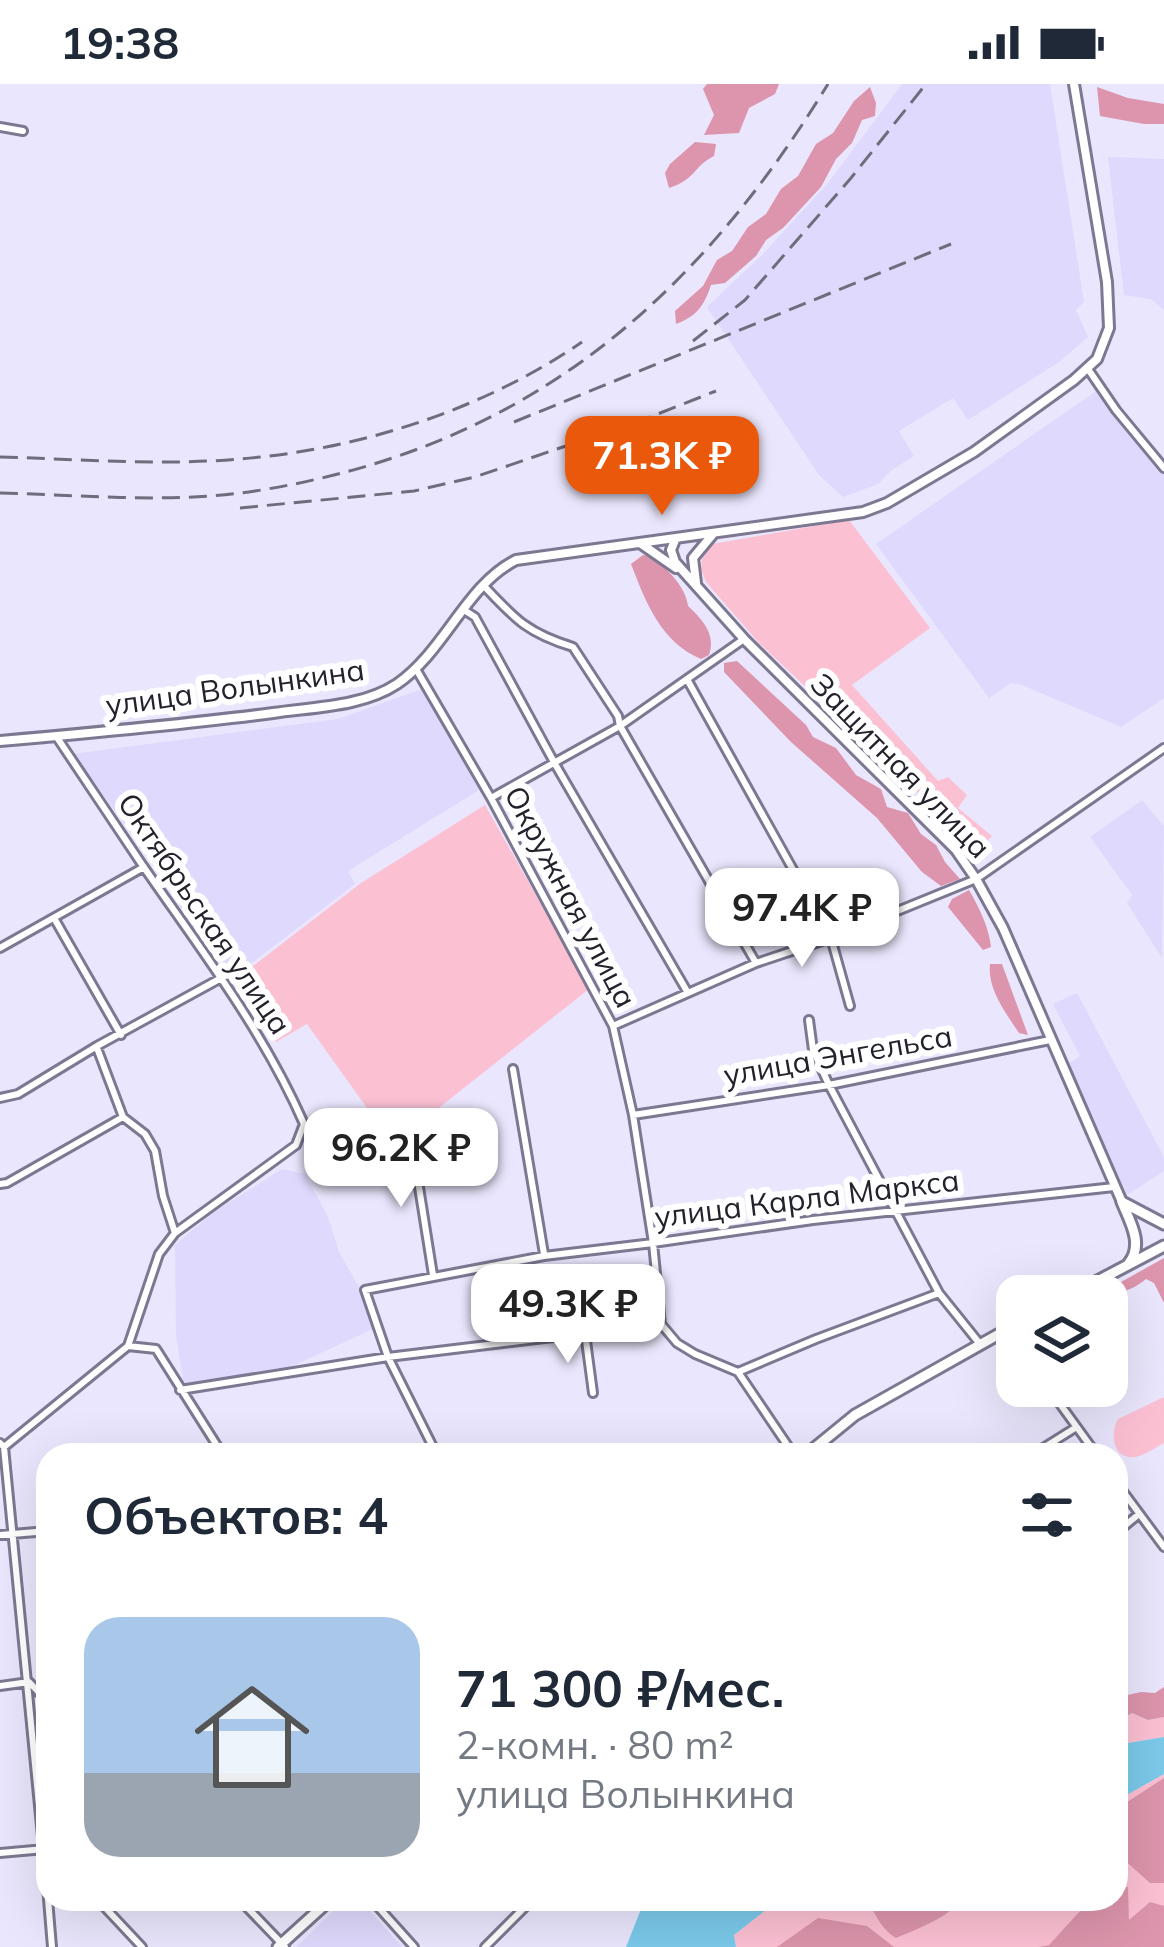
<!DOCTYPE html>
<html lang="ru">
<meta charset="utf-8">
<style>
body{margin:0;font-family:Mulish,sans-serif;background:#f2f2f3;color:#1f2937;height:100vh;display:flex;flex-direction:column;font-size:45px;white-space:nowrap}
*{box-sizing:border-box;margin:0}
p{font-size:39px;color:#747a83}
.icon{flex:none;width:66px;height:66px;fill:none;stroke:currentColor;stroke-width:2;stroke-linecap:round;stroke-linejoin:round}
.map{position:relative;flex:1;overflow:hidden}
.panel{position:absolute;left:36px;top:1359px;width:1092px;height:468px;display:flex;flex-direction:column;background:#fff;border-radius:36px;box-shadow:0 12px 48px #0002}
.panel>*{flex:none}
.buttons{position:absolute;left:996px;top:1191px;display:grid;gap:24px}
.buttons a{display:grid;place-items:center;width:132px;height:132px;border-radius:24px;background:#fff;box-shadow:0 12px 48px #0002;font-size:60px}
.price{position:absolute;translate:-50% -102px;padding:0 27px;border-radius:24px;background:#fff;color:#222;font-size:39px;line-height:78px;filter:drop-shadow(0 3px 6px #0008)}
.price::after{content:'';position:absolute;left:50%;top:72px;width:36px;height:27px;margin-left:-18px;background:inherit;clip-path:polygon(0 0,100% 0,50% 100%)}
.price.on{background:#ea580c;color:#fff}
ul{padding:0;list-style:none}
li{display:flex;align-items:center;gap:36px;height:300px;padding:0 48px}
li+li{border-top:3px solid #e0e1e3}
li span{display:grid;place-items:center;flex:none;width:336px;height:240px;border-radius:36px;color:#555}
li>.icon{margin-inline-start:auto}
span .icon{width:144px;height:144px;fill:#fffc;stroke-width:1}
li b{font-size:51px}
h2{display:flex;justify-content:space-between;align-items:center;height:144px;padding:0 48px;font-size:51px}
.status{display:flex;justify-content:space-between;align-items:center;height:84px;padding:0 60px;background:#fff;direction:ltr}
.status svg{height:33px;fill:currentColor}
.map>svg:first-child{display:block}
.built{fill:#dfd9fd}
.green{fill:#fcc0d3}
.forest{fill:#dc95ac}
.water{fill:#7bc9ea}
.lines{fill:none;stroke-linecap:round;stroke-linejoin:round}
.minor-casing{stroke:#7c7891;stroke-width:12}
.tertiary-casing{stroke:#7c7891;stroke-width:14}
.secondary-casing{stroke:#7c7891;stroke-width:15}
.minor{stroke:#fff;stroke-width:6}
.tertiary{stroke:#fff;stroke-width:8}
.secondary{stroke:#fff;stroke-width:9}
.rail{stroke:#6f6c7c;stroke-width:3;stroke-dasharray:18 9;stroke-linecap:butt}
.labels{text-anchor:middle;stroke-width:12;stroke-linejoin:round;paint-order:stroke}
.street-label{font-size:30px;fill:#23212c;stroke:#fff}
</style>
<div class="status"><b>19:38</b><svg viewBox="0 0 49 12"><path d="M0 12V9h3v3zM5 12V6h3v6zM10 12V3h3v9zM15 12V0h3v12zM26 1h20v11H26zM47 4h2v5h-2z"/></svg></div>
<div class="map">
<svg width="1164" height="1863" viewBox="0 0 1164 1863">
<rect width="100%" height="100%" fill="#eae6fd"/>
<!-- built -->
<path class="built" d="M902,0H1050L1084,218L1076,226L1088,253L1059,278L968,336L953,314L899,347L914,372L892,386L878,400L843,413L819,391L707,223L764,169L828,99Z
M1108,73L1164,75V226L1151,215L1124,211Z
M1096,307L1164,390V614L1121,643L1022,601L1011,599L989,614L876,460Z
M422,605L479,706L348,787L355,800L232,894L174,814L179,807L159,779L151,776L73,670L338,635Z
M1142,716L1164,742L1162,874L1127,819L1132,811L1090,753Z
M1077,909L1164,1073V1087L1127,1111L1068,980L1080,972L1053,920Z
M282,1085L305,1090L328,1133L339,1168L362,1208L373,1245L284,1286L184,1301L176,1252L175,1161L214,1128Z
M346,1815H359L402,1863H296Z"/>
<!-- green -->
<path class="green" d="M849,436L930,544L852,601L938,697L948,693L967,711L958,724L992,752L975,769L936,726L759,559L706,498L701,485L702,475L712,460Z
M485,721L589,905L364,1083L343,1053L372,1031L307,940L276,958L235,896L361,799Z
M1164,1313V1359C1156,1363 1144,1372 1135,1373C1112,1376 1110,1348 1118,1335Z
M1132,1629L1148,1636L1164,1633V1653L1116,1661V1634L1120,1636Z
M1164,1690V1863H736L734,1851L780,1815H1116V1717Z"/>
<!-- forest -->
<path class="forest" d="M707,0H779L775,10L749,24L739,49L704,51L714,31L703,5Z
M870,3L876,19L875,32L862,36L852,59L836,75L821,103L783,144L766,156L756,172L725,199L711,201C704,222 697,232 676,240L675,227L703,202L717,176L732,167L748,143L766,130L781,105L798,92L816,60L833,49L854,17Z
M1097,3L1128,14L1164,20V40H1144L1100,32Z
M695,58L716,60L714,72C693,82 697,95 669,104L665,89L670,80Z
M643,471L651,472C666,484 686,502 688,522C703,536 716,550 709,571L701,575C661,558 646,519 631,480Z
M737,577L806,641L813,653L836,664L856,691L881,705L887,723L908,729L921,750L936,761L945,778L960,795L941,802L922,788L877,734L791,658L724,588V579Z
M969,806C979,823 989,844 991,863L983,866L948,823L952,815Z
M990,880H1002L1028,951L1019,949C1006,929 987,905 990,880Z
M1164,1174V1219L1154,1199L1146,1195C1128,1210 1109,1212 1086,1212L1111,1198H1121Z
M1164,1603V1633L1148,1636L1132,1629L1120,1636L1116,1634V1608L1123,1612L1141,1608L1155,1609Z
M1164,1694V1799H1150L1120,1772L1116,1763V1731L1124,1720Z
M1128,1803L1129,1836L1150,1818L1164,1822V1863H1039L1049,1861L1091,1815H1116V1804Z
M871,1815H936V1821H958C940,1836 918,1845 896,1854C882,1846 876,1831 868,1818Z
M818,1834L867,1842L894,1863H777Z"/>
<!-- water -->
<path class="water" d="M1164,1653V1690L1116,1717V1661Z
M645,1815H780L734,1851L736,1863H626Z"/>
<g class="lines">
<!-- minor casing -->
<g class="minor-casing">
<path id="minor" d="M0,43L23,47
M1088,285L1116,326L1164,384
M483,501C515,535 527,549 573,563L618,632L620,642L756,879
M464,526L475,533L555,680L688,909
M416,585L491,714L613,942L633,1031L653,1159L661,1240L677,1259L695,1270L738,1288L790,1365L801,1371
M688,597L831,854L850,922
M491,714L620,642L744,555
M54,834L121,951
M0,864L144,783
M809,936L813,966L829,1001L939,1209L980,1260
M613,942L756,879L831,854L976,795L1164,664
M97,964L123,1033L145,1050L155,1067L163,1112L175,1149
M513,985L544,1170
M0,1014L18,1010L97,962L223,893
M633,1031L829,1001L1050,956
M411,1053L433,1191
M0,1100L7,1099L123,1033
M585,1249L593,1309
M128,1262L156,1265L223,1371
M738,1288L816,1255L939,1209
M1047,1302L1097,1371
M180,1306L388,1273L661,1240
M0,1359L4,1363L48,1814
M4,1363L128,1262L159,1170L175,1149L296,1061L304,1040C263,946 201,866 143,782C114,739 85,695 56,652
M437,1371L388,1273L365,1206L544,1172L653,1159L813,1136L1114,1103
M731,1371L790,1365
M1032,1371L1075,1344
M1116,1398L1164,1463
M1116,1449L1139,1430
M0,1451L48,1447
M0,1602L29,1598L48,1618
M0,1769L45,1765
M48,1815L52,1863
M97,1815L142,1863
M239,1815L285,1863
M371,1815L414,1863
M485,1863L533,1815"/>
</g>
<!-- tertiary casing -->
<g class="tertiary-casing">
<path id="tertiary" d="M675,456L671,466L675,478L744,555L956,766L976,795L1003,844L1122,1118
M640,459L676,484
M696,499L693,474L713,450
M0,657C91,649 182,641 273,629C314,623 362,623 397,600C445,567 466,501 516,476L863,428L887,419L974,368L1074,296L1097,275L1109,244L1107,198L1074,0"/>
</g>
<!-- secondary casing -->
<g class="secondary-casing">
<path id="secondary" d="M1122,1118C1130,1138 1144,1160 1129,1179
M1122,1118L1164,1140
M1069,1212L1164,1162
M806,1371L855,1331L1017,1240
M278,1863L331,1815"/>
</g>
<!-- minor -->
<use href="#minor" class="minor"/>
<!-- tertiary -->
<use href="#tertiary" class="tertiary"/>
<!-- secondary -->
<use href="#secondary" class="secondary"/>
<!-- rail -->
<path class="rail" d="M693,257L745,216L851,94L926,0
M514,338L951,160
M0,373C79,375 159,382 239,375C358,366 483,326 582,258
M0,409C84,411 171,420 255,407C519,366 691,224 828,0
M240,424L414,407L475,393L645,335L716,307"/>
</g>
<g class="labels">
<!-- street labels -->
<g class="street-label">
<text transform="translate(235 604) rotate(-8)" y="10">улица Волынкина</text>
<text transform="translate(900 682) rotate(46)" y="10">Защитная улица</text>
<text transform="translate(570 813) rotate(62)" y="10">Окружная улица</text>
<text transform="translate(204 830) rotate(56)" y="10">Октябрьская улица</text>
<text transform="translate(838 972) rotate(-10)" y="10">улица Энгельса</text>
<text transform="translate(807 1115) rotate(-7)" y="10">улица Карла Маркса</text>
</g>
</g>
</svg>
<div class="buttons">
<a><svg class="icon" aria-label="layers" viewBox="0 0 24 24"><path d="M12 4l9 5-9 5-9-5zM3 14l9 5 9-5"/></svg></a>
</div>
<b class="price on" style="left:662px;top:434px">71.3K ₽</b>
<b class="price" style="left:802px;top:886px">97.4K ₽</b>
<b class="price" style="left:401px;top:1126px">96.2K ₽</b>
<b class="price" style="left:568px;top:1282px">49.3K ₽</b>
<section class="panel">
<h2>Объектов: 4<svg class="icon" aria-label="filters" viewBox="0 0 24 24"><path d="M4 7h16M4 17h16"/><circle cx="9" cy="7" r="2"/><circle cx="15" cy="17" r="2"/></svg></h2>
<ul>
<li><span style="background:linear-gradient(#a9c7e8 65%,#9aa5b1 0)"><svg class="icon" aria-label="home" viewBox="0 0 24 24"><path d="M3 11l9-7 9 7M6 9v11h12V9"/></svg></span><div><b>71 300 ₽/мес.</b><p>2-комн. · 80 m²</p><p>улица Волынкина</p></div></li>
</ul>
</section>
</div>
